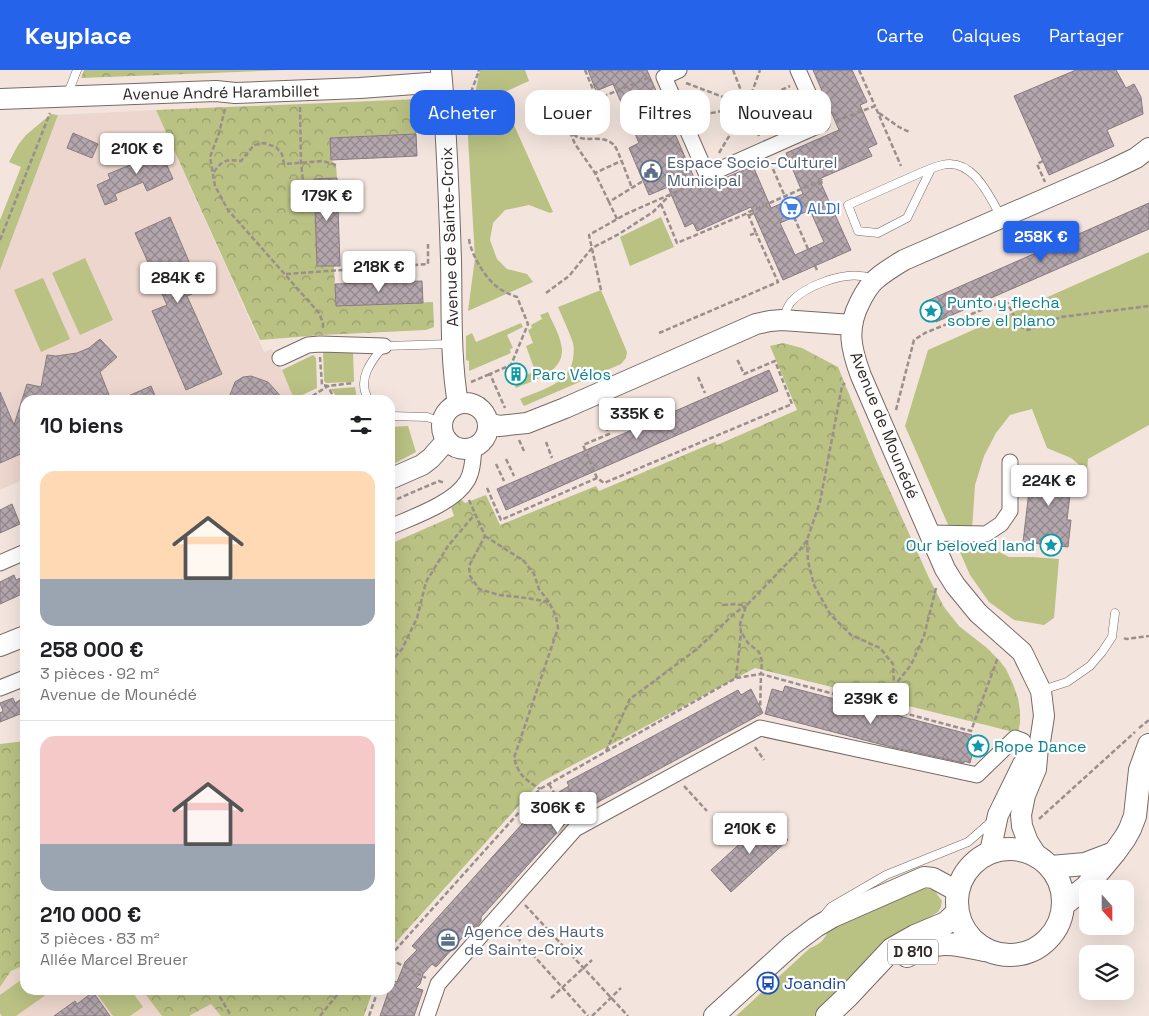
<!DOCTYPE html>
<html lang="fr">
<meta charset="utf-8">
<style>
body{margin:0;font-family:"Space Grotesk",sans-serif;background:#f6f6f6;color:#202124;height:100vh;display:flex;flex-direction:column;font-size:19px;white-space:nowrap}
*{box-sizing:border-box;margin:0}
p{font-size:16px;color:#757577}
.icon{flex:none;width:28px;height:28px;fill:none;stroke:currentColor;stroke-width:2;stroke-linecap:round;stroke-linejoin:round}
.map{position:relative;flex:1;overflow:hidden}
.sheet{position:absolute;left:20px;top:325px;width:375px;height:600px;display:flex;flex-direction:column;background:#fff;border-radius:15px;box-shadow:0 5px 20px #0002}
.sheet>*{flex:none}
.top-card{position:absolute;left:410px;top:20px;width:475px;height:45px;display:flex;gap:10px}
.needle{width:32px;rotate:159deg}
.fabs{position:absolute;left:1079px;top:810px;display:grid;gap:10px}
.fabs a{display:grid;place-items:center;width:55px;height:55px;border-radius:10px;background:#fff;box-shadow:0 5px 20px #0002;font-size:25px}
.price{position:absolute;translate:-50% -42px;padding:0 11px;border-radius:5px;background:#fff;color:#222;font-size:16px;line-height:32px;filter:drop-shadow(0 1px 2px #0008)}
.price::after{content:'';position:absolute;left:50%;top:30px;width:15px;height:11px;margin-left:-8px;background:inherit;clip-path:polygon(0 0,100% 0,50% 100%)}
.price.selected{background:#2563eb;color:#fff}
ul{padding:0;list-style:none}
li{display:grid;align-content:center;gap:10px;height:265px;padding:0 20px}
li+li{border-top:1px solid #e0e0e0}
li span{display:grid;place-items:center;height:155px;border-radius:15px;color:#555}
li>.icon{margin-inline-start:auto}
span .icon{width:90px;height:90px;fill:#fffc;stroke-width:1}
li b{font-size:21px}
h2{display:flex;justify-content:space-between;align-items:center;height:60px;padding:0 20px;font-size:21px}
.pill{padding:0 18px;border-radius:15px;background:#fff;box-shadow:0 5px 20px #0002;font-size:18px;line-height:45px}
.pill.selected{background:#2563eb;color:#fff}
header{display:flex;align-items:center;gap:30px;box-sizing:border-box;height:70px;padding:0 25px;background:#2563eb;color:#fff}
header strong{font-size:24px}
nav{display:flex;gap:28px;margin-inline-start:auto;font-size:18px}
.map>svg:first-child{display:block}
.built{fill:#ecd6cd}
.green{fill:#b9c183}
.forest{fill:url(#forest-crowns)}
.building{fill:url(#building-cross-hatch);stroke:#887b81;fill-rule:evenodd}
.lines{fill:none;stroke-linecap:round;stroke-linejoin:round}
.lane-casing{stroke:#766a64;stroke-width:9}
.street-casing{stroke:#766a64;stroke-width:17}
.secondary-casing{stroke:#766a64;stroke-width:22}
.primary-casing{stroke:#766a64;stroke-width:24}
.path{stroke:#9a8f8b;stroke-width:2.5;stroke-dasharray:5 2.5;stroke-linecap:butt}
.lane{stroke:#fff;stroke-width:8}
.street{stroke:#fff;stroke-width:15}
.secondary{stroke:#fff;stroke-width:20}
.primary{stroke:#fff;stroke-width:22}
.labels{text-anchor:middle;stroke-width:4.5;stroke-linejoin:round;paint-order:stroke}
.shield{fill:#fff;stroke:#6e6a68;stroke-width:1}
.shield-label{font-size:15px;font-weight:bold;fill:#302a28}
.street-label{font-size:16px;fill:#302a28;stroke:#fff}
.service-label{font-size:16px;fill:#4e5e75;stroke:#fff;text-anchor:start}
.shop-label{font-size:16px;fill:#366cbe;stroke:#fff;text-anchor:start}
.culture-label{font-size:16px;fill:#0d838f;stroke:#fff;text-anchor:start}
.transit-label{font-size:16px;fill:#164399;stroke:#fff;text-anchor:start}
</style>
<header>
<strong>Keyplace</strong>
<nav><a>Carte</a><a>Calques</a><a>Partager</a></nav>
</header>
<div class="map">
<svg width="1149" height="946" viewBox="0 0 1149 946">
<defs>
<pattern id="forest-crowns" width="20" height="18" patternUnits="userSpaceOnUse" patternTransform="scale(1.25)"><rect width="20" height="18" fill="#b9c183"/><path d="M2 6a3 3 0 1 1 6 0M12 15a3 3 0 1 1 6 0" fill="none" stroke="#979d6b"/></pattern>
<pattern id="building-cross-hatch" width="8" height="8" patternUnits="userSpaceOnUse" patternTransform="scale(1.25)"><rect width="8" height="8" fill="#b3a6ac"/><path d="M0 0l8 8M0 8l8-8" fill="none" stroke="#92878c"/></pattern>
</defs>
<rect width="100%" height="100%" fill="#f3e5de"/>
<!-- built -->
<path class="built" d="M156,40L264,282L272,279L295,330H25V409L0,420V200L58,45Z
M25,895V920H142L162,946H0V917L11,901Z
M211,934L221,946H189Z"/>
<!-- green -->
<path class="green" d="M480,0H525L529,11L500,24L553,142L550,143L529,135L505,140L493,153L490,170L497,189L507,199L527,204L533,212L468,241L475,188L468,68V38L476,19Z
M51,44L58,45L0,200V150L21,97L9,92L18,75L26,65Z
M661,147L674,177L630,196L620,167Z
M1149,182V355L1088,389L1087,401L1071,388L1047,378L1032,339L1010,345L996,363L984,386L975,415L972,460L988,476L1009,487H1032L1059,489L1054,548L1044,555L1014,550L989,532L970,505L905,356L928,280Z
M85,188L113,250L80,265L52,203Z
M43,208L70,269L41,282L14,220Z
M601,220L627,282L626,288L621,294L524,336L520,329C541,320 569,314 573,289C574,283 574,278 573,273C569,261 563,249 558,237Z
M548,242C552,252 559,263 561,274C568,301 535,310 516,318L513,311L535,301L526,276L533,273L528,260L532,258L531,255L542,249L540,245Z
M521,253L523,257L507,265L513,278L510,279L511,283L469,301V291L466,290V266L472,263L476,272Z
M353,280L354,312L326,313L324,311L323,281Z
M313,285L316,288L317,318L294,329L282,300Z
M355,317L357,330H339L331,319Z
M408,356L416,382L390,396V357Z
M915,817L934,820L942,831L941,837L938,842L920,853L892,873L814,946H736L810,878C820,874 825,870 828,860Z
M25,907V920H44L47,924L16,946H2L0,943V925Z
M94,920H131L143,937L130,946H113Z"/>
<!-- forest -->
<path class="forest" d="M84,0H286L81,8Z
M420,29L421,58L416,64L330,68L331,90L336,95L337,108L315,109L317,196H334L336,236L433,232L434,257L426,260L322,265L260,270L156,40Z
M783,273L802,278L838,297L876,390L929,508L944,537L959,556L987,578L999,590L1006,599L1013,614L1018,628L1020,641V653L1018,663L755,598L541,712L530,723L390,879V474L454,446L451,437L461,429L465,433L486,425L500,455L596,416L599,421L715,372L717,375L797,340L770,276Z
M25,671V895L11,901L0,917V674Z
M142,920H373L364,946H221L211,934L189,946H162Z"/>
<!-- building -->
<path class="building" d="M588,0H647L699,119L753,96L771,138L803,124L786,83L839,60L813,0H852L867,32L860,35L877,74L868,78L872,86L819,109L851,180L783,210L751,137L697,161L693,153L685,157L668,117L649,125L629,78L639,73L613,14L596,21ZM810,140L824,172L795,185L780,153Z
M1076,0H1116L1126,18L1134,14L1141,27L1143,44L1107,60L1114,76L1049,105L1014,26Z
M73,63L98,74L92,88L67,78Z
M416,64L417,86L331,90L330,68Z
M158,75L173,109L147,121L143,112L115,124L117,130L105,135L97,115L110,109L108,104L135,93L132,86Z
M337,108L340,196H317L314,109Z
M1149,133V159L936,252L927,231Z
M170,147L201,220L187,226L222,304L186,320L152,241L167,235L135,163Z
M422,211L423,233L336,236L335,214Z
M100,269L117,287L100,302L111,330H25V382L0,393V322L14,355L27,314L41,317L47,285L56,286L77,283L89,278Z
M769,300L778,321L506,440L497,419Z
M251,306L268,312L284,330H228L235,312L243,307Z
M151,316L157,330H119Z
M1032,396L1073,400L1067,450H1071L1068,477L1023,472Z
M12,434L20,454L0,463V440Z
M14,505L16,510L25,506V520L21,522L22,524L0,534V512Z
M785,616L972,665L971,668L979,670L976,682L973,681L970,693L964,691V693L891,677L765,644L772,619L783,622Z
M751,619L763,643L572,746L481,847V851L476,857H472L436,897L432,894L423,904L420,914L416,918L423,920L414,946H380L389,920H390L392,910L397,912L405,892L417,880L412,876L541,733L544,736L559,722L569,716L567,712L659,663L738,620L741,625Z
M25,627V642L0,652V643L3,641L0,633L13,628L15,633Z
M768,748L788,770L731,822L711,800Z
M93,922L110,946H54L75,931L77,934Z"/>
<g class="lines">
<!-- lane casing -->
<g class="lane-casing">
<path id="lane" d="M67,26L77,0
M931,99L907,148L878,163L858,161L848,135L920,103C927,100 934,97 942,95C972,87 989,125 1001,147
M783,250C785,243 787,237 791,232C805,216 841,203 861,206C865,206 869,208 872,210
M369,330C356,310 371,291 384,276L451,274
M390,346L427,347L442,352
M1042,620L1067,612L1090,596L1102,582L1112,567L1115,543
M825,844L831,837L886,805L968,772L992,751"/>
</g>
<!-- street casing -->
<g class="street-casing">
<path id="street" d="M679,0L664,7L707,105L822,54L798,0
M280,288L308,275L320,274L384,276
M390,457C413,447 454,433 467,411C473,401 473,388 474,377
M929,463L986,464L1001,454L1010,441V392
M0,493L25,482
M0,618L25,608
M427,946L438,914L575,759L760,658L977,705L1015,668L1023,671"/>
</g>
<!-- secondary casing -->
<g class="secondary-casing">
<path id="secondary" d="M441,0C447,63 449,127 451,190C452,238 450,287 458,334
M0,29L216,21L235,23L360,18L442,12
M442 356a23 23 0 1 1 46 0a23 23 0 1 1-46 0Z
M488,353L499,356L527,353L565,338L756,254L770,251L782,250L852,255
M390,409L422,395L431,388L447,370
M0,576L25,566
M990,782L998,745L1023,694L1037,678
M1037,786L1028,772L1022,756L1021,745L1025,725L1036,699L1038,677L1040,672L1044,646L1041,621L1022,582L978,543L955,515L945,499L861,306C851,279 846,259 860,232C864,224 868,216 875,210C884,202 894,196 904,190L1109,101L1136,88L1149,78
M714,946L792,875L816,857L833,847L924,807L933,808L957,821"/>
</g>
<!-- primary casing -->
<g class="primary-casing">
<path id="primary" d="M957 832a53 53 0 1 1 106 0a53 53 0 1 1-106 0Z
M1051,797L1085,794L1114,783
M1063,835L1086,817L1115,782L1125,768L1130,759L1135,746L1140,700L1149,675
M907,886C936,869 953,873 984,880
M827,946L848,926L892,879L915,866L946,853L957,843"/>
</g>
<!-- path -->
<path class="path" d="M585,0L597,29L650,7
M733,0L759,66
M859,0L875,36
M686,13L747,36L796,50
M573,31L560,37C563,45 566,55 571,62C583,76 601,62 614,75C618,79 629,111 632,118
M300,37L301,92L303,112H315
M225,39L219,63L210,87L215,116L228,140L319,243L323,253V260
M879,43L899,57L909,62
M696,46L747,36L790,16
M464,51L465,38L479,1L478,0
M836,51L875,36L901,96
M570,62L575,74L595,103
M719,83L747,36L760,0
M1043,91L1037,94L1045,112
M770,92L786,129
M214,102C222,90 227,89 241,91L254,75L264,73L276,77L282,84L284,94L323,91L336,95
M609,132L595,103L621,91
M661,134L677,173L748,143
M754,143L750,145L749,142L822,110L823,112L817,115
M748,144L756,163L750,165
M794,147L808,179
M617,149L609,132L643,111
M469,169C471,184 484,206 496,216C502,221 509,224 517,227L528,254L511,295L490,304L505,338
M0,170L50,43
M815,196L817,200
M286,204L428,194V174
M397,209V196
M601,220L589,165L626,144L696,113
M546,223L569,206L592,178L619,164L653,142L670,125
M659,263L778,212L756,163
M320,287L322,315L328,316L353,313
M698,307L705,323
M471,312L490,304
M306,330L328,316L335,330
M640,331L646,346
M896,340L914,270L925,263L1006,230L1019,256L1028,260L1061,247L1149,236
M519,370L524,381
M546,372L552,388
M506,389L514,406
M496,394L504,411
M597,408L583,375L609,364L602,348
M487,418L501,450L597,408L604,413L792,334L775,291L744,304L737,289
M469,430L485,466L469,496L470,506L479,519L499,525L527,528L549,532L556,546L558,558L514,688C519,706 525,709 540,719
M390,432L439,411L445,413
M485,466L524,491L534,504L539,519L549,532
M807,470L808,491L814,515L830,544L851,565L880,578L893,594L894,615
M936,518L924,566L911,595L894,616L885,638L971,661L998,587
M723,535L736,534L746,536
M1124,568L1126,569L1149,566
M390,593L402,579L417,548L426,512L448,476L475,444
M736,608L741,562L740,554L746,536L799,481L807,470L820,432L842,316L845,313
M760,643L761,604L885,638L882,648
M1139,658L1149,650
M755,677L764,690
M606,681L630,629L697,579L735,543L745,536
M549,714L568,747
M684,716L707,741
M1039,749L1135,662
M525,835L628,946
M507,856L588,946
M390,886L540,719L736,608L761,604L762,591L759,582L748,573L741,562
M390,889L426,908
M216,920L231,946
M551,928L592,890
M320,946L341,920
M369,946L378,920
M592,946L621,918"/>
<!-- lane -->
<use href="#lane" class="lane"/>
<!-- street -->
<use href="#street" class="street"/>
<!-- secondary -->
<use href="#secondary" class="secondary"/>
<!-- primary -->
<use href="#primary" class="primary"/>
</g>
<!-- icons -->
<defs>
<g id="civic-ring" transform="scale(1.125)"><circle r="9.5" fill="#fff" stroke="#5c6f8a" stroke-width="1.5"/><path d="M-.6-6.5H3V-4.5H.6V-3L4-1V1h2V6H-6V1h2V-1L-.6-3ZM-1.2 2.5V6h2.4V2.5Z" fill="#5c6f8a"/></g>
<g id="supermarket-ring" transform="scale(1.125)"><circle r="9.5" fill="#fff" stroke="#3f7fe0" stroke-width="1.5"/><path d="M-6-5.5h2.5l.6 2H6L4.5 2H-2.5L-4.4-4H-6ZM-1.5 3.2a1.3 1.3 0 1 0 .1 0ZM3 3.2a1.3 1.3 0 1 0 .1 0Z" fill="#3f7fe0"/></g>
<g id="sight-ring" transform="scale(1.125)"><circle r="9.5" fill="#fff" stroke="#0f9aa8" stroke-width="1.5"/><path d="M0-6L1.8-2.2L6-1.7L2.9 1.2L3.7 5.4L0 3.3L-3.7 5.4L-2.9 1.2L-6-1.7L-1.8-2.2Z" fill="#0f9aa8"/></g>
<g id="building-ring" transform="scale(1.125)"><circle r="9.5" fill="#fff" stroke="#0f9aa8" stroke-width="1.5"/><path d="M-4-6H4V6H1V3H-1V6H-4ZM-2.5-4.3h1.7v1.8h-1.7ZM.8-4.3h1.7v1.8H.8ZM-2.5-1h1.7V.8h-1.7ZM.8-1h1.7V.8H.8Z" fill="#0f9aa8"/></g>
<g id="office-ring" transform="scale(1.125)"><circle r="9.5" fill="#fff" stroke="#5c6f8a" stroke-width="1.5"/><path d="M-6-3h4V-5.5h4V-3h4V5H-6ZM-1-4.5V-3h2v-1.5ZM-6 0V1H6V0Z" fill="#5c6f8a"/></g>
<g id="bus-ring" transform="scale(1.125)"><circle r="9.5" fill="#fff" stroke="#1a4fb4" stroke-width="1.5"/><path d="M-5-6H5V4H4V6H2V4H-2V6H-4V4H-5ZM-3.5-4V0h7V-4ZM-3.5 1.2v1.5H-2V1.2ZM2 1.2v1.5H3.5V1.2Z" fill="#1a4fb4"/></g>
</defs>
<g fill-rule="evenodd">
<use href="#civic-ring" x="651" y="101"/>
<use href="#supermarket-ring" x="791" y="138"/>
<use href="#sight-ring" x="931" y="241"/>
<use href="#building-ring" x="516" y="304"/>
<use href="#sight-ring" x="1051" y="475"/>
<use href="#sight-ring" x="978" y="676"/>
<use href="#office-ring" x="448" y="870"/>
<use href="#bus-ring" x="768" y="913"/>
</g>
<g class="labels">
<!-- shield labels -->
<rect class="shield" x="888" y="869.5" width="50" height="25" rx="4"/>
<g class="shield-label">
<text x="913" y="887">D 810</text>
</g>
<!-- street labels -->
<g class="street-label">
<text transform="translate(221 22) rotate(-1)" y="6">Avenue André Harambillet</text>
<text transform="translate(449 167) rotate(-92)" y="6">Avenue de Sainte-Croix</text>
<text transform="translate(885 355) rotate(68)" y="6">Avenue de Mounédé</text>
</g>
<!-- service labels -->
<g class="service-label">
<text x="667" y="98">Espace Socio-Culturel<tspan x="667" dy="18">Municipal</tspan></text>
<text x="464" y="867">Agence des Hauts<tspan x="464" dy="18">de Sainte-Croix</tspan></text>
</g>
<!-- shop labels -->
<g class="shop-label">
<text x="807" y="144">ALDI</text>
</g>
<!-- culture labels -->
<g class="culture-label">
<text x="947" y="238">Punto y flecha<tspan x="947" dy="18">sobre el plano</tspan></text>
<text x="532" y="310">Parc Vélos</text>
<text x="1035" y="481" text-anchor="end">Our beloved land</text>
<text x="994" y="682">Rope Dance</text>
</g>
<!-- transit labels -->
<g class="transit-label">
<text x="784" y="919">Joandin</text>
</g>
</g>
</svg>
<div class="fabs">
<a><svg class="needle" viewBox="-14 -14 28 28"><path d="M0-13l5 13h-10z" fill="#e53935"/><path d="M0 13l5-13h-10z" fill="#757577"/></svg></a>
<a><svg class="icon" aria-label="layers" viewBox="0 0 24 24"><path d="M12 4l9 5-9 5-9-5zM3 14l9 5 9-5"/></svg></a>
</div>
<b class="price" style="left:137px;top:105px">210K €</b>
<b class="price" style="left:327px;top:152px">179K €</b>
<b class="price selected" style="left:1041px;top:193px">258K €</b>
<b class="price" style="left:379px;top:223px">218K €</b>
<b class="price" style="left:178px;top:234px">284K €</b>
<b class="price" style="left:637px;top:370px">335K €</b>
<b class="price" style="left:1049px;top:437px">224K €</b>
<b class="price" style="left:871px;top:655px">239K €</b>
<b class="price" style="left:558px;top:764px">306K €</b>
<b class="price" style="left:750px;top:785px">210K €</b>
<div class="top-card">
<a class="pill selected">Acheter</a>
<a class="pill">Louer</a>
<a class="pill">Filtres</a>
<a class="pill">Nouveau</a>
</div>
<section class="sheet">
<h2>10 biens<svg class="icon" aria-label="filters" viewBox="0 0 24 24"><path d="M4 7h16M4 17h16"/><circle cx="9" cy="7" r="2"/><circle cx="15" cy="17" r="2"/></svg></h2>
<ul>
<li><span style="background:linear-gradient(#ffd9b3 70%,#9aa5b1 0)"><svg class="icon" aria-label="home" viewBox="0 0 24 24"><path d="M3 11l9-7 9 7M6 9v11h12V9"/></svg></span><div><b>258 000 €</b><p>3 pièces · 92 m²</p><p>Avenue de Mounédé</p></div></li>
<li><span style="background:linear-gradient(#f6c9c9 70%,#9aa5b1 0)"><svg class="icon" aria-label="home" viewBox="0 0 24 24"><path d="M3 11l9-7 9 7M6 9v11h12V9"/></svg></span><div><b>210 000 €</b><p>3 pièces · 83 m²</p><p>Allée Marcel Breuer</p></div></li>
</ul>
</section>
</div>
